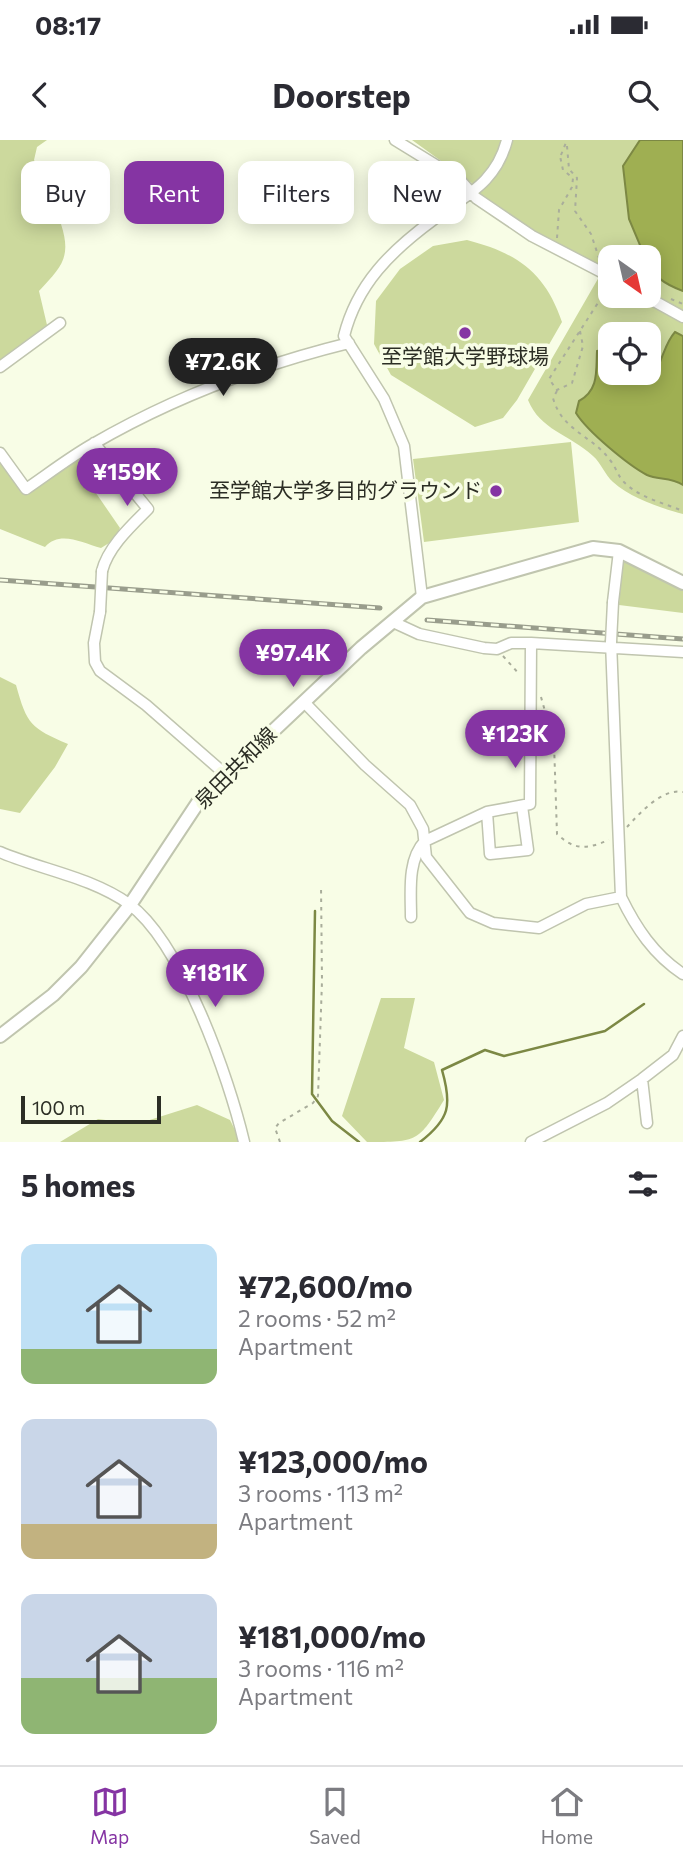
<!DOCTYPE html>
<meta charset="utf-8">
<style>
body{margin:0;font-family:Commissioner,"Noto Sans JP",sans-serif;background:#f2f2f3;color:#2b2b33;height:100vh;display:flex;flex-direction:column;font-size:26px;white-space:nowrap}
*{box-sizing:border-box;margin:0}
p{font-size:23px;color:#7c7c81}
.icon{flex:none;width:38px;height:38px;fill:none;stroke:currentColor;stroke-width:2;stroke-linecap:round;stroke-linejoin:round}
.map{position:relative;height:1002px;overflow:hidden}
.sheet{display:flex;flex-direction:column;background:#fff;flex:1}
.sheet>*{flex:none}
.top-card{position:absolute;left:21px;top:21px;width:642px;height:63px;display:flex;gap:14px}
.needle{width:46px;rotate:146deg}
.tools{position:absolute;left:598px;top:105px;display:grid;gap:14px}
.tools a{display:grid;place-items:center;width:63px;height:63px;border-radius:14px;background:#fff;box-shadow:0 4px 18px #0003;font-size:35px}
.scale{position:absolute;left:21px;bottom:18px;width:140px;box-sizing:border-box;padding-left:7px;border:4px solid #2c2e25;border-top:0;font-size:19px;line-height:24px;white-space:nowrap;color:#2c2e25;-webkit-text-stroke:5px #f8fde6;paint-order:stroke}
.price{position:absolute;translate:-50% -60px;padding:0 16px;border-radius:24px;background:#8534a3;color:#fff;font-size:23px;line-height:46px;filter:drop-shadow(0 2px 4px #0008)}
.price::after{content:'';position:absolute;left:50%;top:42px;width:21px;height:16px;margin-left:-10px;background:inherit;clip-path:polygon(0 0,100% 0,50% 100%)}
.price.on{background:#222;color:#fff}
ul{padding:0;list-style:none}
li{display:flex;align-items:center;gap:21px;height:175px;padding:0 21px}
li span{display:grid;place-items:center;flex:none;width:196px;height:140px;border-radius:14px;color:#555}
li>.icon{margin-inline-start:auto}
span .icon{width:84px;height:84px;fill:#fffc;stroke-width:1}
li b{font-size:30px}
h2{display:flex;justify-content:space-between;align-items:center;height:84px;padding:0 21px;font-size:30px}
.pill{padding:0 24px;border-radius:14px;background:#fff;box-shadow:0 4px 18px #0003;font-size:24px;line-height:63px}
.pill.on{background:#8534a3;color:#fff}
.status{display:flex;justify-content:space-between;align-items:center;height:49px;padding:0 35px;background:#fff;direction:ltr}
.status svg{height:19px;fill:currentColor}
header{display:flex;justify-content:space-between;align-items:center;height:91px;padding:0 21px;background:#fff;font-size:32px;font-weight:700}
.tabs{display:flex;justify-content:space-around;align-items:center;height:98px;border-top:2px solid #e1e1e2;background:#fff;font-size:19px;color:#7c7c81}
.tabs a{display:grid;justify-items:center;gap:4px}
.tabs .on{color:#8534a3}
.map>svg:first-child{display:block}
.green{fill:#ccd99d;fill-rule:evenodd}
.water{fill:#9faf52;stroke:#7c8844;stroke-width:2}
.lines{fill:none;stroke-linecap:round;stroke-linejoin:round}
.stream{stroke:#7c8844;stroke-width:2.5}
.minor-casing{stroke:#c0c5af;stroke-width:13}
.major-casing{stroke:#c0c5af;stroke-width:16}
.path{stroke:#a9ad9b;stroke-width:2;stroke-dasharray:3.5 5;stroke-linecap:butt}
.minor{stroke:#fff;stroke-width:10}
.major{stroke:#fff;stroke-width:12}
.rail-casing{stroke:#999d8c;stroke-width:5}
.rail{stroke:#f8fde6;stroke-width:2.5;stroke-dasharray:8;stroke-linecap:butt}
.minor-bridge-casing{stroke:#c0c5af;stroke-width:13;stroke-linecap:butt}
.minor-bridge{stroke:#fff;stroke-width:10}
.poi-dot{fill:#8534a3;stroke:#f8fde6;stroke-width:2.5}
.labels{text-anchor:middle;stroke-width:7;stroke-linejoin:round;paint-order:stroke}
.poi-label{font-size:21px;fill:#2c2e25;stroke:#f8fde6}
.street-label{font-size:21px;fill:#2c2e25;stroke:#f8fde6}
</style>
<div class="status"><b>08:17</b><svg viewBox="0 0 49 12"><path d="M0 12V9h3v3zM5 12V6h3v6zM10 12V3h3v9zM15 12V0h3v12zM26 1h20v11H26zM47 4h2v5h-2z"/></svg></div>
<header><svg class="icon" aria-label="back" viewBox="0 0 24 24"><path d="M15 5l-7 7 7 7"/></svg>Doorstep<svg class="icon" aria-label="search" viewBox="0 0 24 24"><circle cx="10" cy="10" r="6"/><path d="M15 15l6 6"/></svg></header>
<div class="map">
<svg width="683" height="1002" viewBox="0 0 683 1002">
<rect width="100%" height="100%" fill="#f8fde6"/>
<!-- green -->
<path class="green" d="M0,0H47L37,7L34,20L40,32L69,42L74,62L87,63L95,72L94,76L61,84C72,118 61,127 39,151L47,185L0,220Z
M412,0H683V374C660,368 631,358 613,342C605,335 601,323 593,316C569,294 540,290 528,260L599,137L478,61L480,49ZM611,117H649V156H611ZM611,194H649V233H611Z
M467,100C517,113 545,132 562,182L517,260L503,278L475,287L391,235L374,204L376,161L400,129L433,106Z
M571,302L579,382L424,402L413,319Z
M85,312L92,315C85,324 82,329 87,340L120,388L114,400L101,408C82,403 60,390 45,407L0,389V316L26,352Z
M623,415L683,445V473L619,465Z
M0,537L16,545C27,585 31,588 68,604L55,627L20,673L0,669Z
M381,858H415L404,908L434,922L444,960C418,1002 418,1002 367,1002L342,976Z
M197,965L230,980L241,1002H60L98,979L137,984Z"/>
<!-- water -->
<path class="water" d="M640,0H683V151C667,145 649,136 649,117H645L629,79L623,26Z
M675,192L683,196V345C671,337 658,340 647,335C628,325 587,291 576,273L579,261C599,250 596,231 597,211L611,207V233C627,233 654,238 660,222C665,210 667,201 675,192Z"/>
<g class="lines">
<!-- stream -->
<path class="stream" d="M315,771L312,954L332,981L359,1002
M420,1002C450,979 452,965 442,930L485,910L504,916L605,891L644,864"/>
<!-- minor casing -->
<g class="minor-casing">
<path id="minor" d="M395,0L460,40L476,58L532,96L611,137
M645,156L683,177
M0,227L60,183
M94,303L148,369C131,386 108,407 102,431
M0,313L26,349C48,334 70,317 93,304C172,258 260,225 349,203
M422,457L404,306L384,259L344,196C357,144 391,111 433,80C466,55 496,43 507,0
M613,462L619,411
M100,472L94,503L95,522L100,531L146,565L225,634
M393,482L419,494L484,508L497,509L511,503H531L683,512
M611,502L621,757C636,788 654,815 683,834
M304,562L365,625L410,665L423,689L426,717L470,773L493,783L539,788L586,764L621,757
M487,672L490,714L528,710L522,666
M0,712C42,730 91,737 129,764C182,803 229,938 244,1002
M411,777C411,752 407,720 425,701L487,672L530,664L531,503
M642,939L647,983
M531,1002L607,963L642,939L673,915L683,896"/>
</g>
<!-- major casing -->
<g class="major-casing">
<path id="major" d="M0,896L53,855L81,827L130,765L199,661L361,508L422,457L593,408L619,411L683,443"/>
</g>
<!-- path -->
<path class="path" d="M567,6L569,29L577,38L575,71L591,94L599,118
M561,15L567,0
M557,98L559,70L572,47L573,38L563,30L560,16
M615,156L636,158
M671,159L683,164
M580,191L583,206L572,243L557,250L549,239L603,155H611
M557,251L553,258C562,291 593,296 610,320C616,327 618,337 625,343C640,358 664,363 683,371
M503,516L520,535
M541,557L554,603L557,694C575,711 587,709 609,700
M627,687C640,673 662,648 683,652
M280,1002L275,988L279,983L313,963L318,956L322,841L321,745"/>
<!-- minor -->
<use href="#minor" class="minor"/>
<!-- major -->
<use href="#major" class="major"/>
<!-- rail casing -->
<g class="rail-casing">
<path id="rail" d="M0,440L380,468
M427,480L683,499"/>
</g>
<!-- rail -->
<use href="#rail" class="rail"/>
<!-- minor-bridge casing -->
<g class="minor-bridge-casing">
<path id="minor-bridge" d="M100,472L102,431
M611,502L613,462"/>
</g>
<!-- minor-bridge -->
<use href="#minor-bridge" class="minor-bridge"/>
</g>
<!-- markers -->
<g class="poi-dot">
<circle cx="465" cy="193" r="7"/>
<circle cx="496" cy="351" r="7"/>
</g>
<g class="labels">
<!-- poi labels -->
<g class="poi-label">
<text x="465" y="224">至学館大学野球場</text>
<text x="482" y="358" text-anchor="end">至学館大学多目的グラウンド</text>
</g>
<!-- street labels -->
<g class="street-label">
<text transform="translate(236 628) rotate(-45)" y="7">泉田共和線</text>
</g>
</g>
</svg>
<div class="tools">
<a><svg class="needle" viewBox="-14 -14 28 28"><path d="M0-13l5 13h-10z" fill="#e53935"/><path d="M0 13l5-13h-10z" fill="#7c7c81"/></svg></a>
<a><svg class="icon" aria-label="locate" viewBox="0 0 24 24"><circle cx="12" cy="12" r="6"/><path d="M12 2v4M12 18v4M2 12h4M18 12h4"/></svg></a>
</div>
<div class="scale">100 m</div>
<b class="price on" style="left:223px;top:258px">¥72.6K</b>
<b class="price" style="left:127px;top:368px">¥159K</b>
<b class="price" style="left:293px;top:549px">¥97.4K</b>
<b class="price" style="left:515px;top:630px">¥123K</b>
<b class="price" style="left:215px;top:869px">¥181K</b>
<div class="top-card">
<a class="pill">Buy</a>
<a class="pill on">Rent</a>
<a class="pill">Filters</a>
<a class="pill">New</a>
</div>
</div>
<section class="sheet">
<h2>5 homes<svg class="icon" aria-label="filters" viewBox="0 0 24 24"><path d="M4 7h16M4 17h16"/><circle cx="9" cy="7" r="2"/><circle cx="15" cy="17" r="2"/></svg></h2>
<ul>
<li><span style="background:linear-gradient(#bfe0f5 75%,#8fb573 0)"><svg class="icon" aria-label="home" viewBox="0 0 24 24"><path d="M3 11l9-7 9 7M6 9v11h12V9"/></svg></span><div><b>¥72,600/mo</b><p>2 rooms · 52 m²</p><p>Apartment</p></div></li>
<li><span style="background:linear-gradient(#c9d6e8 75%,#c2b280 0)"><svg class="icon" aria-label="home" viewBox="0 0 24 24"><path d="M3 11l9-7 9 7M6 9v11h12V9"/></svg></span><div><b>¥123,000/mo</b><p>3 rooms · 113 m²</p><p>Apartment</p></div></li>
<li><span style="background:linear-gradient(#c9d6e8 60%,#8fb573 0)"><svg class="icon" aria-label="home" viewBox="0 0 24 24"><path d="M3 11l9-7 9 7M6 9v11h12V9"/></svg></span><div><b>¥181,000/mo</b><p>3 rooms · 116 m²</p><p>Apartment</p></div></li>
</ul>
</section>
<nav class="tabs">
<a class="on"><svg class="icon" aria-label="map" viewBox="0 0 24 24"><path d="M3 6l6-2 6 2 6-2v14l-6 2-6-2-6 2zM9 4v14M15 6v14"/></svg>Map</a>
<a><svg class="icon" aria-label="saved" viewBox="0 0 24 24"><path d="M7 4h10v16l-5-4-5 4z"/></svg>Saved</a>
<a><svg class="icon" aria-label="home" viewBox="0 0 24 24"><path d="M3 11l9-7 9 7M6 9v11h12V9"/></svg>Home</a>
</nav>
